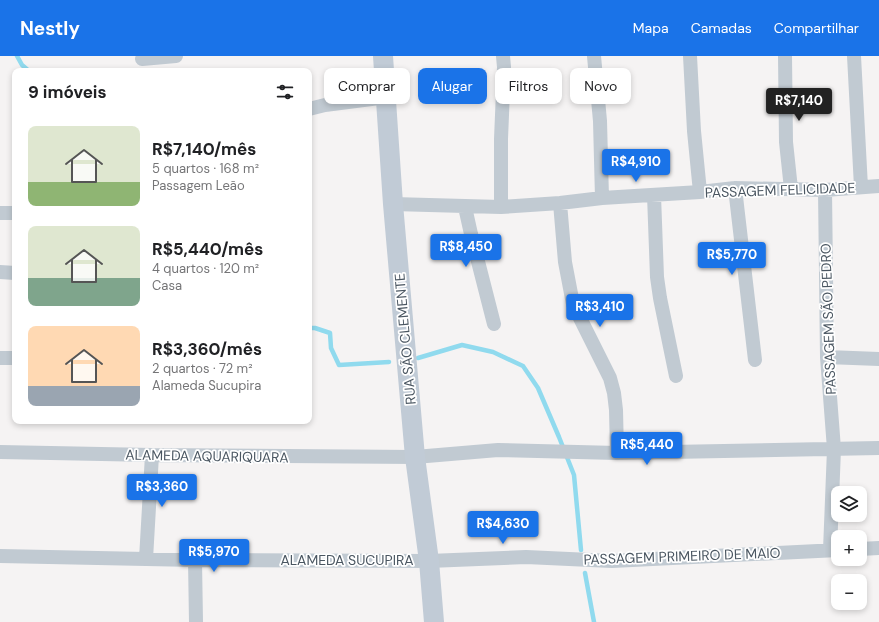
<!DOCTYPE html>
<html lang="pt">
<meta charset="utf-8">
<style>
body{margin:0;font-family:"DM Sans",sans-serif;background:#f6f6f6;color:#202124;height:100vh;display:flex;flex-direction:column;font-size:15px;white-space:nowrap}
*{box-sizing:border-box;margin:0}
p{font-size:13px;color:#757577}
.icon{flex:none;width:22px;height:22px;fill:none;stroke:currentColor;stroke-width:2;stroke-linecap:round;stroke-linejoin:round}
.map{position:relative;flex:1;overflow:hidden}
.panel{position:absolute;left:12px;top:12px;width:300px;height:356px;display:flex;flex-direction:column;background:#fff;border-radius:8px;box-shadow:0 2px 6px #0003}
.panel>*{flex:none}
.top-card{position:absolute;left:324px;top:12px;width:380px;height:36px;display:flex;gap:8px}
.buttons{position:absolute;left:831px;top:430px;display:grid;gap:8px}
.buttons a{display:grid;place-items:center;width:36px;height:36px;border-radius:8px;background:#fff;box-shadow:0 2px 6px #0003;font-size:20px}
.price{position:absolute;translate:-50% -34px;padding:0 9px;border-radius:4px;background:#1a73e8;color:#fff;font-size:13px;line-height:26px;filter:drop-shadow(0 1px 2px #0008)}
.price::after{content:'';position:absolute;left:50%;top:24px;width:12px;height:9px;margin-left:-6px;background:inherit;clip-path:polygon(0 0,100% 0,50% 100%)}
.price.on{background:#222;color:#fff}
ul{padding:0;list-style:none}
li{display:flex;align-items:center;gap:12px;height:100px;padding:0 16px}
li span{display:grid;place-items:center;flex:none;width:112px;height:80px;border-radius:8px;color:#555}
li>.icon{margin-inline-start:auto}
span .icon{width:48px;height:48px;fill:#fffc;stroke-width:1}
li b{font-size:17px}
h2{display:flex;justify-content:space-between;align-items:center;height:48px;padding:0 16px;font-size:17px}
.chip{padding:0 14px;border-radius:8px;background:#fff;box-shadow:0 2px 6px #0003;font-size:14px;line-height:36px}
.chip.on{background:#1a73e8;color:#fff}
header{display:flex;align-items:center;gap:24px;box-sizing:border-box;height:56px;padding:0 20px;background:#1a73e8;color:#fff}
header strong{font-size:19px}
nav{display:flex;gap:22px;margin-inline-start:auto;font-size:14px}
.map>svg:first-child{display:block}
.lines{fill:none;stroke-linecap:round;stroke-linejoin:round}
.stream{stroke:#90daee;stroke-width:4.5}
.street{stroke:#c1cad2;stroke-width:14}
.secondary{stroke:#c1cbd6;stroke-width:20}
.labels{text-anchor:middle;stroke-width:3.5;stroke-linejoin:round;paint-order:stroke}
.street-label{font-size:14px;fill:#4a5661;stroke:#fff}
</style>
<header>
<strong>Nestly</strong>
<nav><a>Mapa</a><a>Camadas</a><a>Compartilhar</a></nav>
</header>
<div class="map">
<svg width="879" height="566" viewBox="0 0 879 566">
<rect width="100%" height="100%" fill="#f5f3f3"/>
<g class="lines">
<!-- stream -->
<path class="stream" d="M17,0L22,9L29,15
M309,272H315L330,277L331,292L339,309L389,306
M418,302L462,289L493,296L523,310L538,332L559,381L574,419L581,494
M585,517L594,566"/>
<!-- street -->
<path class="street" d="M594,0L600,65L602,142
M690,0L694,75L700,136
M785,0L786,86L791,133
M854,0L861,131
M142,3L176,0
M309,53L325,49L387,41
M735,132L755,304
M825,134L827,301L834,393L830,494
M654,139L657,221L660,242L676,320
M560,147L565,206L573,248L610,322L614,337L616,354L617,397
M393,148L501,151L560,147L602,142L700,136L735,132L825,134L879,130
M465,151L471,178L494,268
M501,151V83L504,11L503,0
M0,157H15
M0,216L15,217
M827,301L879,303
M0,302H15
M0,396L152,399L415,401L498,394L617,397L879,392
M860,493L879,492
M0,500L195,504L429,505L526,501L612,505L838,494
M146,503L152,399
M195,504L196,566"/>
<!-- secondary -->
<path class="secondary" d="M383,0L393,148L415,401L429,505L434,566"/>
</g>
<g class="labels">
<!-- street labels -->
<g class="street-label">
<text transform="translate(780 134) rotate(-2)" y="5">PASSAGEM FELICIDADE</text>
<text transform="translate(828 263) rotate(-92)" y="5">PASSAGEM SÃO PEDRO</text>
<text transform="translate(405 283) rotate(-95)" y="5">RUA SÃO CLEMENTE</text>
<text transform="translate(207 400) rotate(1)" y="5">ALAMEDA AQUARIQUARA</text>
<text transform="translate(682 500) rotate(-2)" y="5">PASSAGEM PRIMEIRO DE MAIO</text>
<text x="347" y="509">ALAMEDA SUCUPIRA</text>
</g>
</g>
</svg>
<div class="buttons">
<a><svg class="icon" aria-label="layers" viewBox="0 0 24 24"><path d="M12 4l9 5-9 5-9-5zM3 14l9 5 9-5"/></svg></a>
<a>+</a>
<a>−</a>
</div>
<b class="price on" style="left:799px;top:66px">R$7,140</b>
<b class="price" style="left:636px;top:127px">R$4,910</b>
<b class="price" style="left:466px;top:212px">R$8,450</b>
<b class="price" style="left:732px;top:220px">R$5,770</b>
<b class="price" style="left:600px;top:272px">R$3,410</b>
<b class="price" style="left:647px;top:410px">R$5,440</b>
<b class="price" style="left:162px;top:452px">R$3,360</b>
<b class="price" style="left:503px;top:489px">R$4,630</b>
<b class="price" style="left:214px;top:517px">R$5,970</b>
<div class="top-card">
<a class="chip">Comprar</a>
<a class="chip on">Alugar</a>
<a class="chip">Filtros</a>
<a class="chip">Novo</a>
</div>
<section class="panel">
<h2>9 imóveis<svg class="icon" aria-label="filters" viewBox="0 0 24 24"><path d="M4 7h16M4 17h16"/><circle cx="9" cy="7" r="2"/><circle cx="15" cy="17" r="2"/></svg></h2>
<ul>
<li><span style="background:linear-gradient(#dfe7d0 70%,#8fb573 0)"><svg class="icon" aria-label="home" viewBox="0 0 24 24"><path d="M3 11l9-7 9 7M6 9v11h12V9"/></svg></span><div><b>R$7,140/mês</b><p>5 quartos · 168 m²</p><p>Passagem Leão</p></div></li>
<li><span style="background:linear-gradient(#dfe7d0 65%,#7fa58c 0)"><svg class="icon" aria-label="home" viewBox="0 0 24 24"><path d="M3 11l9-7 9 7M6 9v11h12V9"/></svg></span><div><b>R$5,440/mês</b><p>4 quartos · 120 m²</p><p>Casa</p></div></li>
<li><span style="background:linear-gradient(#ffd9b3 75%,#9aa5b1 0)"><svg class="icon" aria-label="home" viewBox="0 0 24 24"><path d="M3 11l9-7 9 7M6 9v11h12V9"/></svg></span><div><b>R$3,360/mês</b><p>2 quartos · 72 m²</p><p>Alameda Sucupira</p></div></li>
</ul>
</section>
</div>
